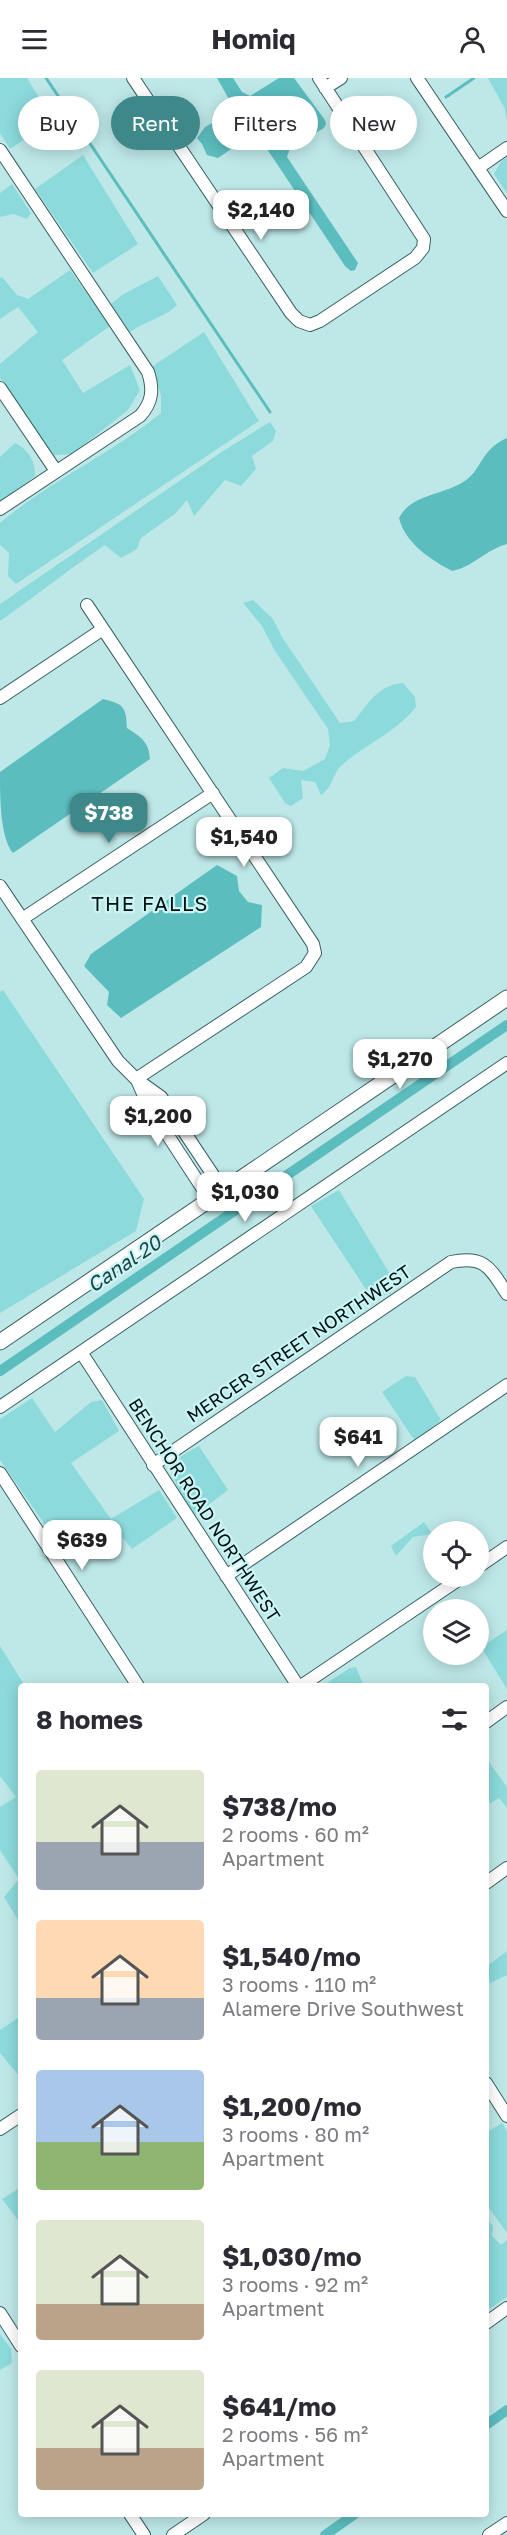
<!DOCTYPE html>
<meta charset="utf-8">
<style>
body{margin:0;font-family:"Golos Text",sans-serif;background:#f2f2f3;color:#2b2b33;height:100vh;display:flex;flex-direction:column;font-size:22px;white-space:nowrap}
*{box-sizing:border-box;margin:0}
p{font-size:20px;color:#7c7c81}
.icon{flex:none;width:33px;height:33px;fill:none;stroke:currentColor;stroke-width:2;stroke-linecap:round;stroke-linejoin:round}
.map{position:relative;flex:1;overflow:hidden}
.drawer{position:absolute;left:18px;top:1605px;width:471px;height:834px;display:flex;flex-direction:column;background:#fff;border-radius:6px;box-shadow:0 3px 15px #0003}
.drawer>*{flex:none}
.top-card{position:absolute;left:18px;top:18px;width:471px;height:54px;display:flex;gap:12px}
.buttons{position:absolute;left:423px;top:1443px;display:grid;gap:12px}
.buttons a{display:grid;place-items:center;width:66px;height:66px;border-radius:50%;background:#fff;box-shadow:0 3px 15px #0003;font-size:30px}
.price{position:absolute;translate:-50% -51px;padding:0 14px;border-radius:12px;background:#fff;color:#222;font-size:20px;line-height:39px;filter:drop-shadow(0 2px 3px #0008)}
.price::after{content:'';position:absolute;left:50%;top:36px;width:18px;height:14px;margin-left:-9px;background:inherit;clip-path:polygon(0 0,100% 0,50% 100%)}
.price.current{background:#3f8889;color:#fff}
ul{padding:0;list-style:none}
li{display:flex;align-items:center;gap:18px;height:150px;padding:0 18px}
li span{display:grid;place-items:center;flex:none;width:168px;height:120px;border-radius:6px;color:#555}
li>.icon{margin-inline-start:auto}
span .icon{width:72px;height:72px;fill:#fffc;stroke-width:1}
li b{font-size:26px}
h2{display:flex;justify-content:space-between;align-items:center;height:72px;padding:0 18px;font-size:26px}
.tag{padding:0 21px;border-radius:27px;background:#fff;box-shadow:0 3px 15px #0003;font-size:21px;line-height:54px}
.tag.current{background:#3f8889;color:#fff}
header{display:flex;justify-content:space-between;align-items:center;height:78px;padding:0 18px;background:#fff;font-size:27px;font-weight:700}
.map>svg:first-child{display:block}
.green{fill:#8cdadb}
.water{fill:#5cbdbf}
.lines{fill:none;stroke-linecap:round;stroke-linejoin:round}
.stream{stroke:#5cbdbf;stroke-width:3}
.canal{stroke:#5cbdbf;stroke-width:10}
.minor-casing{stroke:#3a6060;stroke-width:14}
.major-casing{stroke:#3a6060;stroke-width:17}
.minor{stroke:#fff;stroke-width:12}
.major{stroke:#fff;stroke-width:15}
.labels{text-anchor:middle;stroke-width:4.5;stroke-linejoin:round;paint-order:stroke}
.street-label{font-size:18px;fill:#031111;stroke:#cbf5f5}
.neighbourhood-label{font-size:20px;letter-spacing:1.5px;fill:#031111;stroke:#cbf5f5}
.water-label{font-size:20px;font-style:italic;fill:#194647;stroke:#cbf5f5}
</style>
<header><svg class="icon" aria-label="menu" viewBox="0 0 24 24"><path d="M4 6h16M4 12h16M4 18h16"/></svg>Homiq<svg class="icon" aria-label="person" viewBox="0 0 24 24"><circle cx="12" cy="8" r="4"/><path d="M4 21q1-7 8-7t8 7"/></svg></header>
<div class="map">
<svg width="507" height="2457" viewBox="0 0 507 2457">
<rect width="100%" height="100%" fill="#bee8e8"/>
<!-- green -->
<path class="green" d="M0,0H27L53,42L10,71L0,55Z
M488,0H507V43L505,31Z
M83,77L138,166L93,195L35,111Z
M507,79V115L494,96L501,84Z
M12,106L31,135L27,141L14,136L0,139V115Z
M70,192L110,248L62,282L83,315L130,287L140,312L128,332L72,376L53,377L0,300V286L38,254L18,229L0,241V200L2,199L17,217L28,221Z
M158,198L177,227C164,240 145,243 130,254L111,226L122,217Z
M204,254L259,343L16,506L8,498L9,475L0,467V445C50,403 111,376 161,335V318L153,288Z
M270,344L276,353L273,363L252,378L256,391L241,408L225,402L194,438L187,422L176,435L141,460L137,471L121,480L105,467C69,491 36,518 0,543V526L223,373Z
M15,365C28,371 36,384 35,398L0,424V379Z
M253,522L273,541L282,559L340,645L354,643C369,625 378,607 403,605L415,619L416,629C395,655 366,666 342,687C332,696 334,708 321,717L315,704L301,702L303,720L291,728L285,725L269,700L283,690L303,693L325,681L330,667L328,651L275,573L262,548L243,525Z
M3,912L144,1121L136,1153L0,1235V914Z
M339,1112L396,1206L390,1216L371,1219L311,1128Z
M406,1298L415,1299L441,1342L415,1363L382,1314Z
M32,1320L55,1354L91,1324L102,1322L119,1353L71,1385L111,1441L159,1412L177,1440L132,1471L110,1445L64,1474L0,1382V1341Z
M199,1368L228,1412L195,1437C188,1426 165,1396 175,1384C180,1378 192,1372 199,1368Z
M424,1444L432,1456L413,1459L396,1478L391,1468Z
M507,1552V1611L481,1569Z
M0,1568L25,1608H21V1847L4,1819L19,1801L0,1772V1729L16,1719L0,1698Z
M356,1589L364,1608H322L350,1590Z
M486,1680L507,1709V1730L499,1720L486,1728Z
M507,1873V1897L490,1905L486,1889Z
M21,1938V2000L0,1975V1952Z
M502,2045L507,2053V2155L486,2126V2055Z
M21,2109V2146L2,2121Z
M486,2138L493,2149L492,2158L501,2167L507,2162V2219L489,2231L486,2228Z
M0,2256L11,2271L12,2285L0,2292Z"/>
<!-- water -->
<path class="water" d="M217,0H233L242,14L250,18L279,0H294L325,42L326,46L324,50L290,70L287,79L356,182L358,185L355,192L351,193L345,188L261,62L254,57L250,58L218,80L207,77L202,66L197,60L205,49L232,34L234,30Z
M507,360V466C485,472 473,489 452,493C431,482 405,465 399,440C412,415 444,418 466,402C483,390 480,372 507,360Z
M103,621C124,626 126,629 127,650C141,659 149,664 150,681L13,775C0,760 0,718 0,694Z
M217,787L237,798L239,813L248,824L262,827L261,849L121,940L107,927L109,914L84,888L91,876Z"/>
<g class="lines">
<!-- stream -->
<path class="stream" d="M46,0L270,334
M446,19L474,0"/>
<!-- canal -->
<path class="canal" d="M0,1293L507,947
M486,2347L507,2332
M325,2457L355,2436"/>
<!-- minor casing -->
<g class="minor-casing">
<path id="minor" d="M133,0L291,235L299,243L310,247L320,243L415,180L423,170L424,161L319,0
M417,0L507,133
M325,10L341,0
M0,72L148,294C154,312 152,325 140,338L0,431
M478,90L507,70
M0,310L56,393
M87,527L313,866L315,875L306,889L136,1001
M0,620L103,551
M0,808L118,983L136,1001L161,1019L223,1112
M22,841L213,715
M137,1002L148,1027L210,1122
M81,1274L298,1608
M0,1329L507,985
M153,1387L451,1184C485,1177 490,1190 507,1216
M0,1395L138,1608
M478,1489L507,1469
M226,1498L507,1307
M301,1608L464,1498
M486,1644L507,1629
M486,1805L507,1790
M486,2005L507,2038
M0,2051L21,2037
M0,2235L21,2268
M486,2245L507,2230
M130,2436L144,2457
M173,2457L204,2436
M489,2457L507,2445"/>
</g>
<!-- major casing -->
<g class="major-casing">
<path id="major" d="M0,1264L507,920"/>
</g>
<!-- minor -->
<use href="#minor" class="minor"/>
<!-- major -->
<use href="#major" class="major"/>
</g>
<g class="labels">
<!-- street labels -->
<g class="street-label">
<text transform="translate(299 1266) rotate(-34)" y="6">MERCER STREET NORTHWEST</text>
<text transform="translate(204 1432) rotate(57)" y="6">BENCHOR ROAD NORTHWEST</text>
</g>
<!-- neighbourhood labels -->
<g class="neighbourhood-label">
<text x="150" y="833">THE FALLS</text>
</g>
<!-- water labels -->
<g class="water-label">
<text transform="translate(124 1186) rotate(-34)" y="7">Canal 20</text>
</g>
</g>
</svg>
<div class="buttons">
<a><svg class="icon" aria-label="locate" viewBox="0 0 24 24"><circle cx="12" cy="12" r="6"/><path d="M12 2v4M12 18v4M2 12h4M18 12h4"/></svg></a>
<a><svg class="icon" aria-label="layers" viewBox="0 0 24 24"><path d="M12 4l9 5-9 5-9-5zM3 14l9 5 9-5"/></svg></a>
</div>
<b class="price" style="left:261px;top:163px">$2,140</b>
<b class="price current" style="left:109px;top:766px">$738</b>
<b class="price" style="left:244px;top:790px">$1,540</b>
<b class="price" style="left:400px;top:1012px">$1,270</b>
<b class="price" style="left:158px;top:1069px">$1,200</b>
<b class="price" style="left:245px;top:1145px">$1,030</b>
<b class="price" style="left:358px;top:1390px">$641</b>
<b class="price" style="left:82px;top:1493px">$639</b>
<div class="top-card">
<a class="tag">Buy</a>
<a class="tag current">Rent</a>
<a class="tag">Filters</a>
<a class="tag">New</a>
</div>
<section class="drawer">
<h2>8 homes<svg class="icon" aria-label="filters" viewBox="0 0 24 24"><path d="M4 7h16M4 17h16"/><circle cx="9" cy="7" r="2"/><circle cx="15" cy="17" r="2"/></svg></h2>
<ul>
<li><span style="background:linear-gradient(#dfe7d0 60%,#9aa5b1 0)"><svg class="icon" aria-label="home" viewBox="0 0 24 24"><path d="M3 11l9-7 9 7M6 9v11h12V9"/></svg></span><div><b>$738/mo</b><p>2 rooms · 60 m²</p><p>Apartment</p></div></li>
<li><span style="background:linear-gradient(#ffd9b3 65%,#9aa5b1 0)"><svg class="icon" aria-label="home" viewBox="0 0 24 24"><path d="M3 11l9-7 9 7M6 9v11h12V9"/></svg></span><div><b>$1,540/mo</b><p>3 rooms · 110 m²</p><p>Alamere Drive Southwest</p></div></li>
<li><span style="background:linear-gradient(#a9c7e8 60%,#8fb573 0)"><svg class="icon" aria-label="home" viewBox="0 0 24 24"><path d="M3 11l9-7 9 7M6 9v11h12V9"/></svg></span><div><b>$1,200/mo</b><p>3 rooms · 80 m²</p><p>Apartment</p></div></li>
<li><span style="background:linear-gradient(#dfe7d0 70%,#b9a48a 0)"><svg class="icon" aria-label="home" viewBox="0 0 24 24"><path d="M3 11l9-7 9 7M6 9v11h12V9"/></svg></span><div><b>$1,030/mo</b><p>3 rooms · 92 m²</p><p>Apartment</p></div></li>
<li><span style="background:linear-gradient(#dfe7d0 65%,#b9a48a 0)"><svg class="icon" aria-label="home" viewBox="0 0 24 24"><path d="M3 11l9-7 9 7M6 9v11h12V9"/></svg></span><div><b>$641/mo</b><p>2 rooms · 56 m²</p><p>Apartment</p></div></li>
</ul>
</section>
</div>
